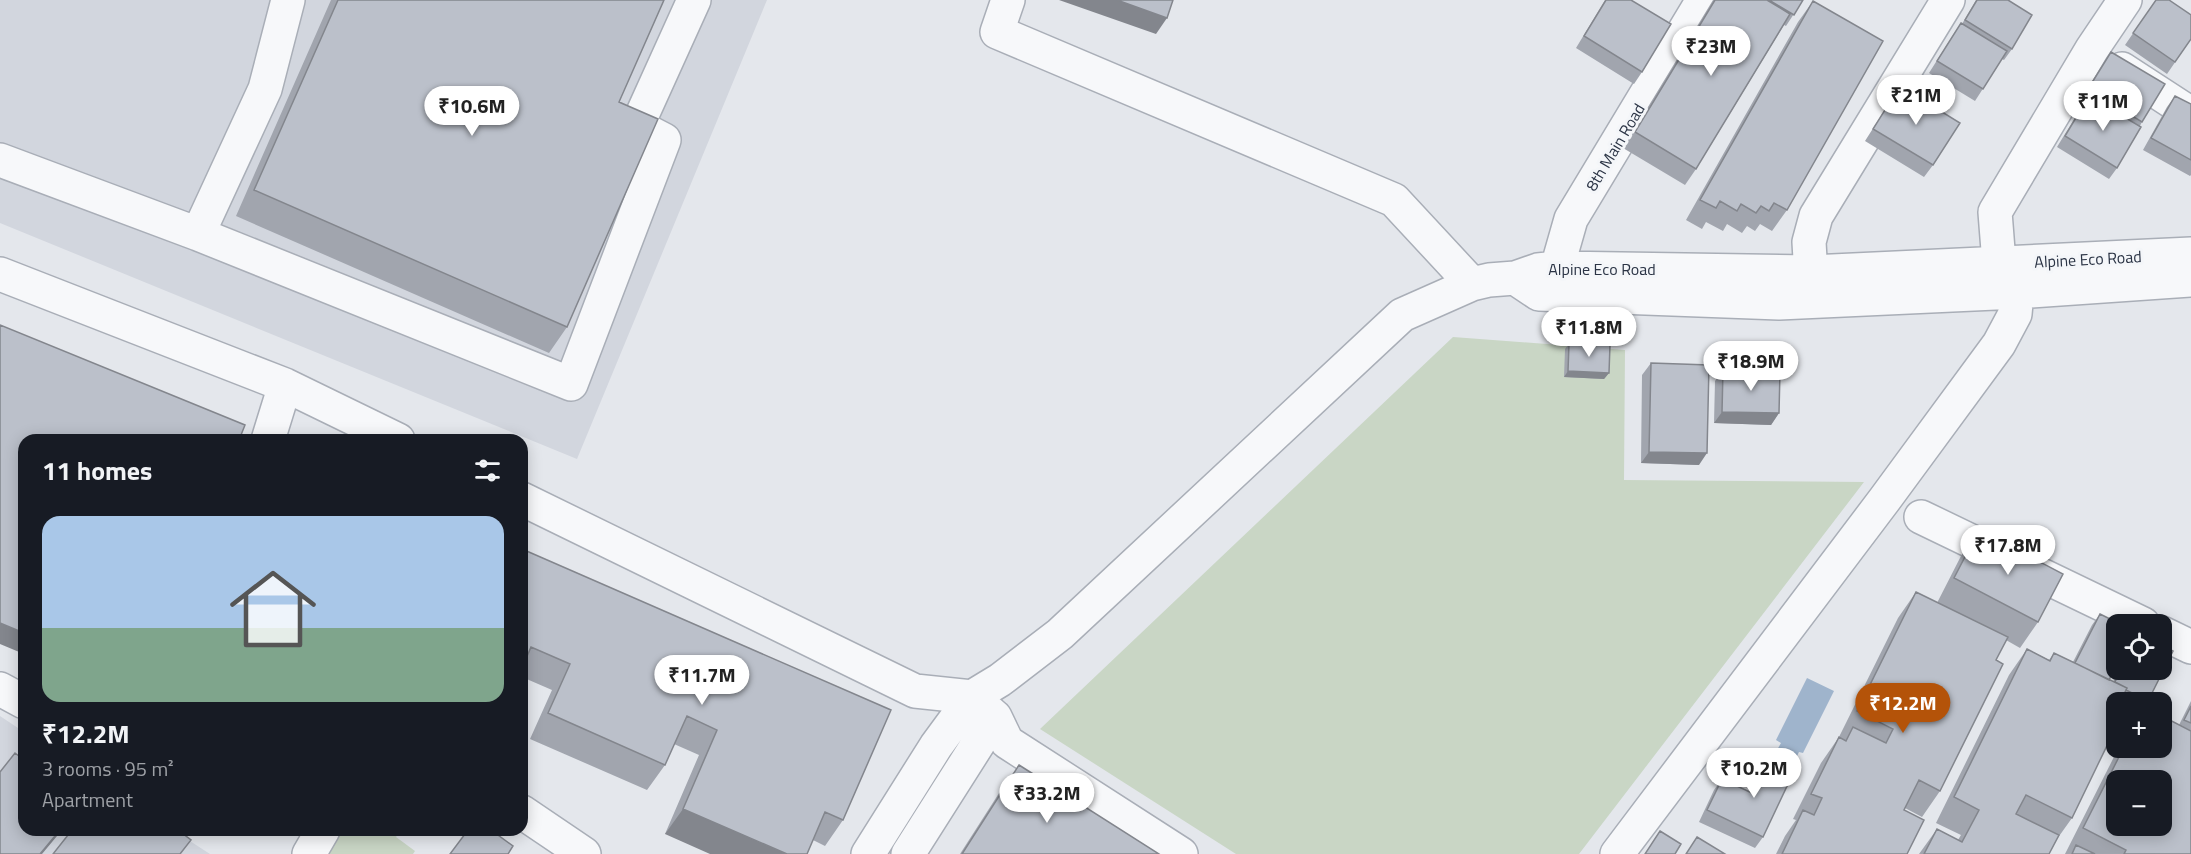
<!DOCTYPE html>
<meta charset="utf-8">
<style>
body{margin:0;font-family:"Titillium Web",sans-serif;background:#20242c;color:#f1f3f6;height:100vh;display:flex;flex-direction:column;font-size:22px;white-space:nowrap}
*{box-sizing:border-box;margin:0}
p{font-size:20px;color:#9ea1a6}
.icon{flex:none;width:33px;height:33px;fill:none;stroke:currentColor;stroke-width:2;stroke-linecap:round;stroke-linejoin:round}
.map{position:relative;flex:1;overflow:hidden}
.sheet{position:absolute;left:18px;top:434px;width:510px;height:402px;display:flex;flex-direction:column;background:#171b24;border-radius:18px;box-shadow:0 3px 15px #0003}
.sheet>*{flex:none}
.buttons{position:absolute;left:2106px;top:614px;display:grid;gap:12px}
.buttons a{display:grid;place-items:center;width:66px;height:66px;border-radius:12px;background:#171b24;box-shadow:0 3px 15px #0003;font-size:30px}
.price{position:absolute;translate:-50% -51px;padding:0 14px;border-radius:21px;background:#fff;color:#222;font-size:20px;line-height:39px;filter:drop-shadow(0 2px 3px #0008)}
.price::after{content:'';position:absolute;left:50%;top:36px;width:18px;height:14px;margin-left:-9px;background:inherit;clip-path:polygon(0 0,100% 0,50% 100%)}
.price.on{background:#b45309;color:#fff}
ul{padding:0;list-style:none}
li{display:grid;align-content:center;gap:12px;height:318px;padding:0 24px}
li+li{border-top:2px solid #363941}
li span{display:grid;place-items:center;height:186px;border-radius:18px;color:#555}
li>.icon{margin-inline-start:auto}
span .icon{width:108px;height:108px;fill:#fffc;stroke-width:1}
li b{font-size:26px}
h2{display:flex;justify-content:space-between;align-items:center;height:72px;padding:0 24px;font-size:26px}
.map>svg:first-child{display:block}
.built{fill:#d2d6de}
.green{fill:#c9d6c5}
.water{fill:#9fb4cc}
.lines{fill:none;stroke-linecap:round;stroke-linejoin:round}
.minor-casing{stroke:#a9aeb7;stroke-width:36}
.minor{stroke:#f7f8fa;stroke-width:33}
.wall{fill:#a1a5ae}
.shaded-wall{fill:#83868d}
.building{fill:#bbc0ca;stroke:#83868d;stroke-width:1.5;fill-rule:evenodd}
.labels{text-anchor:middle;stroke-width:6;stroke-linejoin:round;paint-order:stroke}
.street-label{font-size:16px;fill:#2b3445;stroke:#f4f6f9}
</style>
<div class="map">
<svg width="2191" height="854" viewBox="0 0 2191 854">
<rect width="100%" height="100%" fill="#e4e7ec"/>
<!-- built -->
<path class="built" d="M0,0H767L577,459L0,223Z
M0,716L24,732V830H173L210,854H0Z"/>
<!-- green -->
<path class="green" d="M1453,337L1625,350L1624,480L1864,482L1579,854H1236L1040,729Z
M335,830H401L396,837L415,851L413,854H317Z"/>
<!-- water -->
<path class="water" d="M1807,678L1834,691L1803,753L1799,752L1791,768L1772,759L1781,743L1776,740Z"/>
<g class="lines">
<!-- minor casing -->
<g class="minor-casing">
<path id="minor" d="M1008,0L997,32L1394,200L1472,284
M2122,69L2191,114
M0,160L198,234L571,384L664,140L637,126L694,0
M198,234L265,89L288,0
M1999,263L1995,212L2092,49L2125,0
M1557,268L1571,219L1703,0
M0,274L285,385L398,440
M1515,278L1539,294L1779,303L2017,292L2191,280
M1812,293L1809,242L1816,216L1948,0
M268,440L285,385
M522,499L915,691L972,697L1000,680L1060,634L1402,315L1472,284L1489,280L1515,278L1538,270L1557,268L1811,272L2191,254
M1921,517L2143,624
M2162,633L2191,647
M0,689L24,702
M522,812L584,854
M309,854L323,830
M868,854L936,746L972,697L995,717L1007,742L1181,854
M908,854L995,717
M1617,854L1885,499L1999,344L2015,314L2017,292"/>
</g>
<!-- minor -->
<use href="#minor" class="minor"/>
</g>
<!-- wall -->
<path class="wall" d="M331,0H664L619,102L567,327L549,353L236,216Z
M1605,0H1631L1642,72L1634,84L1576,48Z
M1713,0H1803L1786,26L1784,25L1696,169L1685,185L1623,148Z
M1976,0H2008L2012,49L2004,60L2002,59L1975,101L1929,73L1953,35L1961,23L1962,24Z
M2156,0L2191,39L2167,74L2125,45Z
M1813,1L1787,210L1772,231L1760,224L1755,231L1747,226L1742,233L1727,224L1723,231L1706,222L1702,229L1686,220L1798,22Z
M2111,52L2142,122L2117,168L2109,179L2057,147L2084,103L2080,100Z
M1900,86L1933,165L1924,177L1865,141Z
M2175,96L2191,104V175L2190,176L2143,150L2167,107Z
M1569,344L1609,373L1604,379L1564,377L1565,349Z
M1651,363L1699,465L1641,463L1642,375Z
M1723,370L1779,413L1771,425L1714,423L1715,381Z
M1979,530L2038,622L2020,648L2006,640L1996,660L1940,791L1922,817L1905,808L1904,810L1907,854H1776L1785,836L1796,820L1793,819L1821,763L1839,737L1844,739L1839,737L1898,618L1916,592L1937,603L1961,556Z
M522,549L843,820L825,846L813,840L665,834L699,755L674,744L665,765L647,790L530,739L552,690L522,677Z
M2100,614L2109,680L2113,682L2119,669H2162L2173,651L2147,702H2116L2113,716L2072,818L2057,839L2049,854H1919L1937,829L1958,840L1961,835L1936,823L2009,675L2027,649L2049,660L2054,653L2073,662L2092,625Z
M2191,701V854H2065L2119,747H2162L2179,725Z
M1772,756L1763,837L1755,848L1699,822L1714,790L1722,779L1752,793L1764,768Z
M1019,765L1159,854H960L1001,790Z"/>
<!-- shaded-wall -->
<path class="shaded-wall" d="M1059,0H1117L1167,18L1156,34Z
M1568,371L1609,373L1604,379L1564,377Z
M1722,412L1779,413L1771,425L1714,423Z
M1649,452L1707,453L1699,465L1641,463Z
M0,623L24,633V654L0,644Z
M683,809L787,854H710L665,834Z
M60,830H62L42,854H40Z"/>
<!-- building -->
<path class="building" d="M338,0H664L619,102L658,119L567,327L254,190Z
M1117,0H1173L1167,18Z
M1606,0H1631L1671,24L1642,72L1584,36Z
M1715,0H1767L1790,14L1696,169L1635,132Z
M1769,0H1803L1794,15Z
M1977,0H2008L2032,15L2012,49L1965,20Z
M2156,0H2169L2191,15V39L2175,62L2133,33Z
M1813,1L1883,41L1787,210L1774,203L1769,211L1761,206L1756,213L1741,204L1737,211L1720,201L1716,208L1700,200Z
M1961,23L2007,51L1983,89L1937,61Z
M2111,52L2165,84L2142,122L2088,89Z
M1900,86L1960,123L1933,165L1873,129Z
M2089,96L2141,127L2117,168L2065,136Z
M2175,96L2191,104V160L2151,138Z
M0,325L245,425L239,440H24V633L0,623Z
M1569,344L1610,345L1609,373L1568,371Z
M1651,363L1709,365L1707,453L1649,452Z
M1723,370L1780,371L1779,413L1722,412Z
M1979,530L2063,574L2038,622L1954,578Z
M522,549L891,710L843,820L825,812L807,854H787L683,809L717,730L687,716L665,765L548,713L570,664L531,647L522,668Z
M1916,592L2008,637L1996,660L2003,664L1940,791L1919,780L1904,810L1924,820L1907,854H1782L1803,810L1814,815L1822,798L1811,794L1839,737L1846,741L1853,727L1886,743L1893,729L1857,711Z
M2100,614L2120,624H2116V666L2109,680L2075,663Z
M2162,645L2173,651L2148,701L2126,690L2127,688L2115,682L2121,669H2162Z
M2027,649L2050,661L2054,653L2127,688L2120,702H2116V708L2113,716L2116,718V727L2072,818L2026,795L2016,814L2059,835L2049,854H1924L1937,829L1962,842L1979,810L1954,797Z
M2191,706V723L2184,720Z
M2162,716L2191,731V854H2124L2126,850L2083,828L2124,747H2162ZM2116,780H2162V825H2116Z
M15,753L24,760V830H60L40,854H0V772Z
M1772,756L1796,767L1763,837L1707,810L1722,779L1754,794Z
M1019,765L1159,854H962Z
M72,830H178L191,840L180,854H53Z
M468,830H491L513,846L508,854H450Z
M1660,831L1681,844L1675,854H1645Z
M1697,837L1725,854H1686Z
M2076,845L2095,854H2072Z"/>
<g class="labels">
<!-- street labels -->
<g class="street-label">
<text transform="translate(1615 147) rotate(-59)" y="6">8th Main Road</text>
<text transform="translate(2088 259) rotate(-3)" y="6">Alpine Eco Road</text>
<text x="1602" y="275">Alpine Eco Road</text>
</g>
</g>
</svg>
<div class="buttons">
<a><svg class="icon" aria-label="locate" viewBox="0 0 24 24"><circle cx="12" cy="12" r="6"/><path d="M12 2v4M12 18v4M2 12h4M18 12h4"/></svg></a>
<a>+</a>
<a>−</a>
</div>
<b class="price" style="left:1711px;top:77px">₹23M</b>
<b class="price" style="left:1916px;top:126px">₹21M</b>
<b class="price" style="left:2103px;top:132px">₹11M</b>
<b class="price" style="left:472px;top:137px">₹10.6M</b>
<b class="price" style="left:1589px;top:358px">₹11.8M</b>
<b class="price" style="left:1751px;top:392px">₹18.9M</b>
<b class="price" style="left:2008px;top:576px">₹17.8M</b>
<b class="price" style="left:702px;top:706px">₹11.7M</b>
<b class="price on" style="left:1903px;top:734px">₹12.2M</b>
<b class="price" style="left:1754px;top:799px">₹10.2M</b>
<b class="price" style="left:1047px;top:824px">₹33.2M</b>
<section class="sheet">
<h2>11 homes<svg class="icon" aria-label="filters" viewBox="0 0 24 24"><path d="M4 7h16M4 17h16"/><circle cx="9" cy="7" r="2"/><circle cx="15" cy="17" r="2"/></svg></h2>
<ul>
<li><span style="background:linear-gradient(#a9c7e8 60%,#7fa58c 0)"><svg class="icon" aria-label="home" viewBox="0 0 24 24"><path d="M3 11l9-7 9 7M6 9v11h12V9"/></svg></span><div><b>₹12.2M</b><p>3 rooms · 95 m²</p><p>Apartment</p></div></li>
</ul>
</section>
</div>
